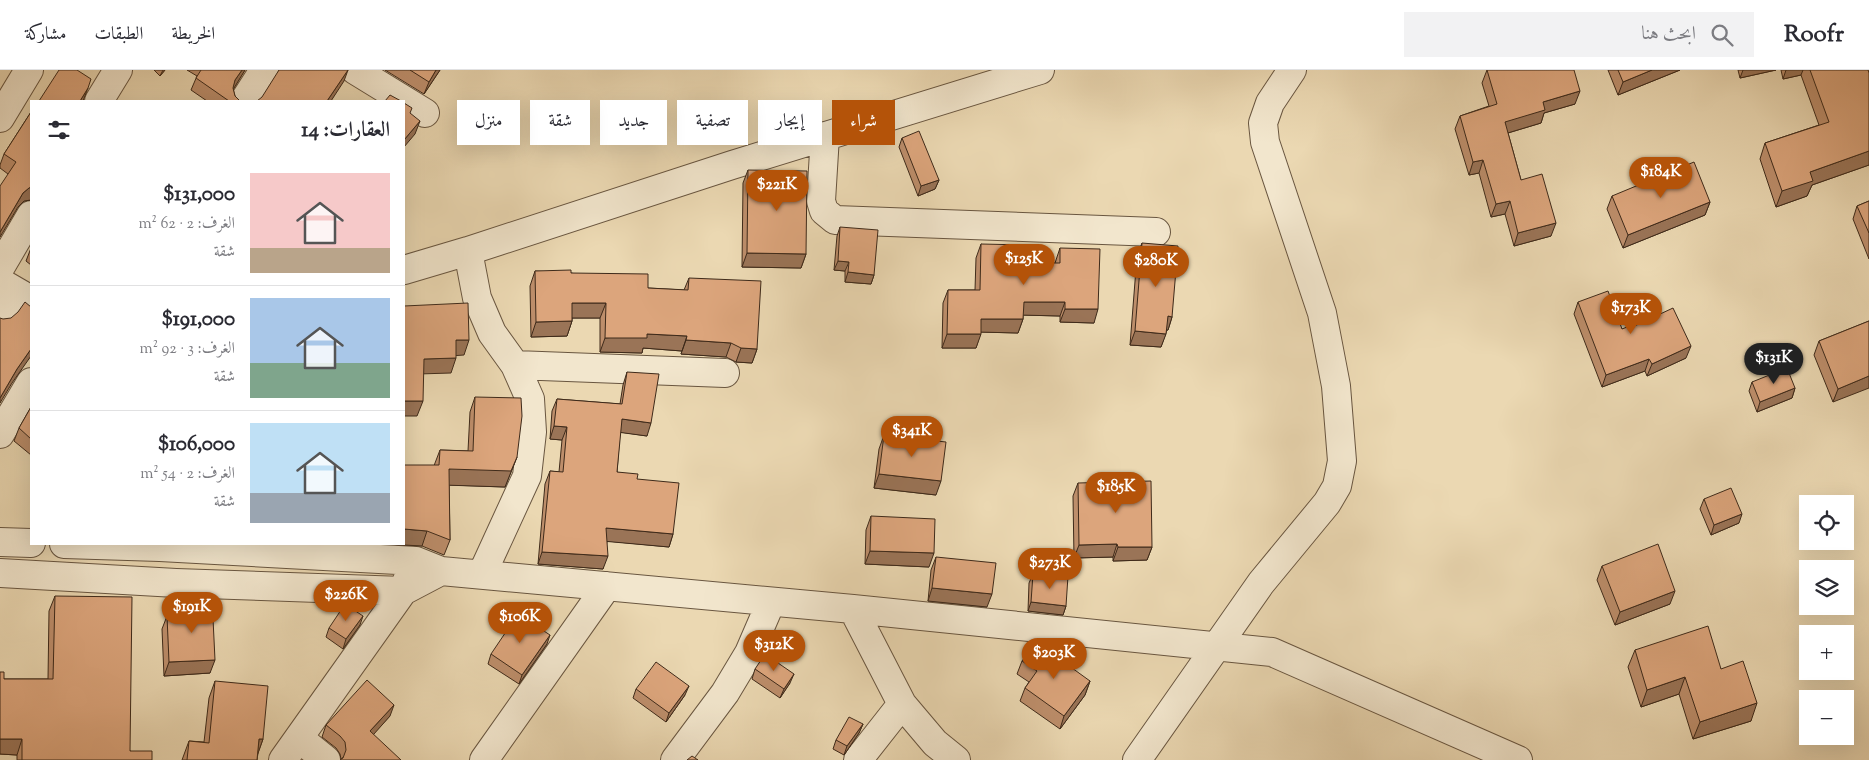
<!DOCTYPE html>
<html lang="ar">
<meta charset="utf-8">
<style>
body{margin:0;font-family:"Sorts Mill Goudy",Amiri,serif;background:#f2f2f3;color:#2b2b33;direction:rtl;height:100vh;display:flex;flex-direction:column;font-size:19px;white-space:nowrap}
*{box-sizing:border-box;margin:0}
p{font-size:16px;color:#7c7c81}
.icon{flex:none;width:28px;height:28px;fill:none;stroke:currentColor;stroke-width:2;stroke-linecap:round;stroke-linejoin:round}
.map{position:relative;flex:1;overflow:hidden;direction:ltr}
.drawer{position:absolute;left:30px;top:30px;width:375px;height:445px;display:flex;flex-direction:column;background:#fff;border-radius:0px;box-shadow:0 5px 20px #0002;direction:rtl}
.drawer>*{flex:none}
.banner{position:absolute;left:420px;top:30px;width:475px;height:45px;direction:rtl;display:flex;gap:10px}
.controls{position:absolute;left:1799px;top:425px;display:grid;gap:10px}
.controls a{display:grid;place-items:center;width:55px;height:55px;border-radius:0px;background:#fff;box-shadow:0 5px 20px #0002;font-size:25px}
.price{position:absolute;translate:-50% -42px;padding:0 11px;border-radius:18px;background:#b45309;color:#fff;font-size:16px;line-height:32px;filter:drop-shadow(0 1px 2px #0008)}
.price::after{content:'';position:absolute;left:50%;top:30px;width:15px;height:11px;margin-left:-8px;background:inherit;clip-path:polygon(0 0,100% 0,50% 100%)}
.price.on{background:#222;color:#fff}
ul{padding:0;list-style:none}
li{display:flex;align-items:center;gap:15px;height:125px;padding:0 15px}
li+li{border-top:1px solid #e1e1e2}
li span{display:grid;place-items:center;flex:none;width:140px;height:100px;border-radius:0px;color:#555}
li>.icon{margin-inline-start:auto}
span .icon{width:60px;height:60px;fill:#fffc;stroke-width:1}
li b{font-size:21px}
h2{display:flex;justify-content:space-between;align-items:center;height:60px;padding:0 15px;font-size:21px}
.pill{padding:0 18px;border-radius:0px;background:#fff;box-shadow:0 5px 20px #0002;font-size:18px;line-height:45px}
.pill.on{background:#b45309;color:#fff}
header{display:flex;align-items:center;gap:30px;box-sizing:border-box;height:70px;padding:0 25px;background:#fff;border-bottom:1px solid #e1e1e2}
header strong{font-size:24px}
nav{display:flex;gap:28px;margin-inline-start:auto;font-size:18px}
.search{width:350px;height:45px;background:#f2f2f3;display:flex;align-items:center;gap:12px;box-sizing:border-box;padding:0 18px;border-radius:0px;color:#7c7c81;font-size:19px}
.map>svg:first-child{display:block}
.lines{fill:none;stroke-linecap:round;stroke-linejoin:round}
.minor-casing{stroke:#695640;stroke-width:30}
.minor{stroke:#f2e6cd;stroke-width:28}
.wall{fill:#bd8e6b;stroke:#3e2a1a}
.shaded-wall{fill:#9a7457;stroke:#3e2a1a}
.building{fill:#dca57c;stroke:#3e2a1a}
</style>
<header>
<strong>Roofr</strong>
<div class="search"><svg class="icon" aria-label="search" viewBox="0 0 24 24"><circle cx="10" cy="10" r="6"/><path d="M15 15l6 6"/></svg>ابحث هنا</div>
<nav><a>الخريطة</a><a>الطبقات</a><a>مشاركة</a></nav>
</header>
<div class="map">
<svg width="1869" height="690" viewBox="0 0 1869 690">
<rect width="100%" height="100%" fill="#ebd8b2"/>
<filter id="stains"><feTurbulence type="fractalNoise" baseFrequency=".004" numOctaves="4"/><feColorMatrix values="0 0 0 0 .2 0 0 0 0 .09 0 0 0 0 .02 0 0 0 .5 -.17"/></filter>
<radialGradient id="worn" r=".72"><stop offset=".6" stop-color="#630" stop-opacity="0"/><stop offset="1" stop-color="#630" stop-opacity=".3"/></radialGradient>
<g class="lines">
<!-- minor casing -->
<g class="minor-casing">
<path id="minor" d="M355,0L425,43
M99,31L118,0
M244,31L264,0
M0,48L29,0
M825,66L821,131L824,141L835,150L1156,162
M468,181L477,228L492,263L515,295L530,329L532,362L527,406L482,504
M0,198L31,145
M404,200L468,181L732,95L1040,0
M0,212L31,230
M0,247L17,222
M515,295L725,303
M0,364L31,312
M0,472L31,473
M64,474L160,477L416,491L441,501L853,539L1272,582L1518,690
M0,503L176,513L403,521L441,501
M853,539L902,634L935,673L956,690
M300,669L326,690
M283,690L403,521L408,508
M484,690L607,516
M675,690L725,623L749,583L771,532
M858,690L902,634
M1137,690L1261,513L1327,433L1337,416L1342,391L1336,316L1322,243L1265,72L1263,53L1270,33L1292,0"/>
</g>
<!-- minor -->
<use href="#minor" class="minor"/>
</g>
<!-- wall -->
<path class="wall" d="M154,0H165L160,6Z
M187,0H245L233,19L235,26L240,31H207L191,20L197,6Z
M385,0H440L424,24Z
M1487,0L1575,34L1544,43L1541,53L1508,63L1521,110L1551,166L1514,176L1505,144L1491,147L1479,103L1469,105L1455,59L1460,46L1489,36L1482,13Z
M1608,0H1680L1618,25Z
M1738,0H1776L1740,8Z
M1781,0H1868L1869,3V95L1812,115L1807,126L1776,137L1760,89L1765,73L1819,55L1801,5L1783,9Z
M31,42V130L24,131L18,137L8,104L0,98V95L4,84Z
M902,68L939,110L935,119L918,126L899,77Z
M748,100L806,184L801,198L742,197L743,113Z
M1612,126L1710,132L1705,145L1623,178L1607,139Z
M1869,131V189L1853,149L1857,136Z
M840,157L874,205L871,214L845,212V201L834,200L837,166Z
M1142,173L1172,247L1168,260H1167L1161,277L1130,275L1137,186Z
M981,174L1024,193H1055L1060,178L1094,253L1060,252V246L1023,245V249L1018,263L981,262L976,278H942L943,233L948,220H975L976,188Z
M31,178V195L26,191Z
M535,201L571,203L648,218L684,220L689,208L757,279L752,293L736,292L726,287L681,284L682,281L643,278L642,283L600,282V248H572V251L567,266L531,267L530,216Z
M1578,232L1622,259H1628L1686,288L1647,306L1645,301L1602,317L1574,244Z
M1869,251L1833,332L1814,285L1819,271Z
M627,302L647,366L620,362L617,402L637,409L673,464L669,477L607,471L603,499L538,494L545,414L550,401L559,402L562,370L550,369L552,341L557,329L620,334L623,315Z
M1752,312L1795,318L1792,328L1757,342L1749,321Z
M475,327L517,387L505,417L449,415L450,470L444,485L422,476L386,474H404L440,380L468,381L470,342Z
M31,337V385L14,371L19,358Z
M884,365L936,425L874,418L879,379Z
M1078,413L1152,477L1147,490L1113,491V487L1074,488L1073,426Z
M1704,429L1739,453L1711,465L1700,439Z
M871,446L929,497L865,494L866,460Z
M936,487L987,537L928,531L931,500Z
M1602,496L1670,534L1615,555L1597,510Z
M1033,504L1066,536L1063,545L1028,541L1029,513Z
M55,526L130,681L152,690H17V685L0,684V602L4,609H48L49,541Z
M194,528L210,603L164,606L162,559L167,546L189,545V542Z
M360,555L343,579L326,567L329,558Z
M547,574L519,614L488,594L491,584Z
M1635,580L1721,599L1751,651L1693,669L1679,624L1641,637L1628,597Z
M1022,591L1090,611L1085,625L1060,659L1020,631L1025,618L1029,612L1017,604Z
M755,599L790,613L780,628L752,609Z
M215,611L263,669L258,683L257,690H182L189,671L204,672L209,628Z
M636,619L685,625L666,652L633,628Z
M390,646L373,664L341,689L340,684L336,678L322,667L326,655Z
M863,654L859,663L844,685L833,679L836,670Z"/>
<!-- shaded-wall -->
<path class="shaded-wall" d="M163,0H165L160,6Z
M242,0H245L231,23L235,10Z
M348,0L344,11L331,31H327Z
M436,0H440L424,24L429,12Z
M1652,0H1680L1618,25L1623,12Z
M1743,0H1776L1740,8Z
M1786,0H1803L1801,5L1783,9Z
M88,18L83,31H80Z
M1580,21L1575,34L1544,43L1541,53L1501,65L1505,52L1543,32Z
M420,51L415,64L404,77V70Z
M1869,81V95L1812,115L1807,126L1776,137L1782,121L1810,102Z
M1483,90L1479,103L1469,105L1473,92Z
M939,110L935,119L918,126L921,116Z
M31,117V130L24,131L18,137L0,167V162L23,123L29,118Z
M1510,131L1505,144L1491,147L1496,134Z
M1710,132L1705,145L1623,178L1628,165Z
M1556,153L1551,166L1514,176L1518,163Z
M747,183L806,184L801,198L742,197Z
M838,191L849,192L845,201L834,200Z
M848,202L874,205L871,214L845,212Z
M1024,232H1065L1060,246L1019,245Z
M572,233H606L600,248H567Z
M1065,239H1098L1094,253L1060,252Z
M1168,246L1172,247L1168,260H1163Z
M981,249H1023L1018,263L977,262Z
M572,251L567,266L531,267L536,252Z
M1135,261L1166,264L1161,277L1130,275Z
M647,264L687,266L682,281L643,278L642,283L600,282L605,268Z
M947,264H981L976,278H942Z
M456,270H469L464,285L450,286Z
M686,270L731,273L726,287L681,284Z
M1691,276L1686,288L1647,306L1652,294Z
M741,278L757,279L752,293L736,292Z
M31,279V286L12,313L0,333V328L17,299Z
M456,288L451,303L418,304L424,289Z
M1649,289L1645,301L1602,317L1606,305Z
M1869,306V318L1833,332L1838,319Z
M1795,318L1792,328L1757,342L1760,332Z
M404,331H423L417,346H404Z
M622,349L651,353L647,366L617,362Z
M554,356L567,357L562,370L550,369Z
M517,387L505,417L443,415L449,399Z
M879,404L941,411L936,425L874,418Z
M1742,444L1739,453L1711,465L1714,455Z
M606,458L673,464L669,477L602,471Z
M404,459L427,461L422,476L386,474H404Z
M1117,474L1113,487L1074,488L1079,475Z
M1118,477H1152L1147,490L1113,491Z
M870,481L934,483L929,497L865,494Z
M542,482L608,486L603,499L538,494Z
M932,518L992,524L987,537L928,531Z
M1675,521L1670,534L1615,555L1620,542Z
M1031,532L1066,536L1063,545L1028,541Z
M363,546L360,555L343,579L346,569Z
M550,565L547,574L519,614L522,605Z
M215,590L210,603L164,606L169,592Z
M794,604L790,613L780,628L784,619Z
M1685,607L1679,624L1641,637L1647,620Z
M1090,611L1085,625L1060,659L1064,646Z
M689,616L685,625L666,652L669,643Z
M1757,633L1751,651L1693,669L1700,652Z
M394,635L390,646L366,673L370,661Z
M863,654L859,663L844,685L847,676Z
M0,669H22L17,685L0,684Z
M259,669H263L257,686Z"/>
<!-- building -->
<path class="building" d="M59,0H77L91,9L88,18L80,31H39Z
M201,0H242L235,10L233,18L235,26L240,31H229L196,8Z
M279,0H348L327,31H257L262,27Z
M410,0H436L429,12Z
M1487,0H1574L1580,21L1543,32L1545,40L1505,52L1521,110L1542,104L1556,153L1518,163L1510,131L1496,134L1483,90L1473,92L1460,46L1497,34Z
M1618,0H1652L1623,12Z
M1810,0H1868L1869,3V81L1810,102L1813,111L1782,121L1765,73L1829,52Z
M390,25L401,31H385Z
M404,33L412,38L410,43L420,51L404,70Z
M31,42V117L29,118L23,123L0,162V116L16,92L4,84Z
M919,61L939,110L921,116L902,68Z
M1694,92L1710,132L1628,165L1612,126Z
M748,100L807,101L806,184L747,183Z
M1869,131V163L1857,136Z
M840,157L878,160L874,205L848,202L849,192L838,191Z
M1142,173L1178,176L1172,247L1168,246L1166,264L1135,261Z
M981,174L1025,175L1024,193H1060V178L1100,179L1098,239H1065V232H1024L1023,249H981V264H947L948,220H980Z
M571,200V203L648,204V218L688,220L689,208L761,211L757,279L741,278L731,273L686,270L687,266L647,264V268H605L606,233H572V251L536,252L535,201Z
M1608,221L1622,259L1627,257L1628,259L1673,238L1691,276L1652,294L1649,289L1606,305L1578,232Z
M25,232L31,237V279L17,299L0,328V248L3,249L11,248L18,242Z
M468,233L469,270H456V288L424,289L423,331H404V236Z
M1869,251V306L1838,319L1819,271Z
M1787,298L1795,318L1760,332L1752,312Z
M627,302L659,304L651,353L622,349L617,402L638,404L637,409L679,413L673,464L606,458L608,486L542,482L550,401L563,402L567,357L554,356L557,329L622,334Z
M475,327L521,328L522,346L517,387L511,401L449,399L450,470L427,461L404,459V395H439L440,380L473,381Z
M31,337V369L19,358Z
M884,365L946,372L941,411L879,404Z
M1151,411L1152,477H1118L1117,474L1079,475L1078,413Z
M1731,418L1742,444L1714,455L1704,429Z
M871,446L935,449L934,483L870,481Z
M1658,474L1675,521L1620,542L1602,496Z
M936,487L996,493L992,524L932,518Z
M1033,504L1068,506L1066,536L1031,532Z
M55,526L132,527L130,681H152V690H22V669H0V602H4V609H53Z
M194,528H212L215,590L169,592L167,546L194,544Z
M345,534L363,546L346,569L329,558Z
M518,544L550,565L522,605L491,584Z
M1708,556L1721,599L1743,591L1757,633L1700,652L1685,607L1647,620L1635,580Z
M1036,572L1090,611L1064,646L1025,618L1037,601L1022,591Z
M765,584L794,604L784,619L755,599Z
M656,592L689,616L669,643L636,619Z
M367,610L394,635L370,661L401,690H340L343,688L346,680L345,672L340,666L326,655Z
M215,611L268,616L263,669H259L257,690H187L189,671L209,673Z
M849,647L863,654L847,676L836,670Z
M692,686L698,690H687Z"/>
<rect width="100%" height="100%" filter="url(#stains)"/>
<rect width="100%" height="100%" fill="url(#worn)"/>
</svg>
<div class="controls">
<a><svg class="icon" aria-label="locate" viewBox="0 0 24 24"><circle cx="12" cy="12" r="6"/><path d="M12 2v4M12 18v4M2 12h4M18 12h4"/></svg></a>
<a><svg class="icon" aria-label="layers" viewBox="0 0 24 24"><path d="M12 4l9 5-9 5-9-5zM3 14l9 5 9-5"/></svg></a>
<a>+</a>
<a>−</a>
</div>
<b class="price" style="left:1661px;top:129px">$184K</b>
<b class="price" style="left:777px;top:142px">$221K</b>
<b class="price" style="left:1024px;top:216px">$125K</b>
<b class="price" style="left:1156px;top:218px">$280K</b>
<b class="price" style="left:1631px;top:265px">$173K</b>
<b class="price on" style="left:1774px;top:315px">$131K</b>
<b class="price" style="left:912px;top:388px">$341K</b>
<b class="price" style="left:1116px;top:444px">$185K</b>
<b class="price" style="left:1050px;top:520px">$273K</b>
<b class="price" style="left:346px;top:552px">$226K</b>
<b class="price" style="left:192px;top:564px">$191K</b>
<b class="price" style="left:520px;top:574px">$106K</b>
<b class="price" style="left:774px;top:602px">$312K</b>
<b class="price" style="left:1054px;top:610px">$203K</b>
<div class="banner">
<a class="pill on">شراء</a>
<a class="pill">إيجار</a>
<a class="pill">تصفية</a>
<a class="pill">جديد</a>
<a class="pill">شقة</a>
<a class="pill">منزل</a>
</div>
<section class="drawer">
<h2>العقارات: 14<svg class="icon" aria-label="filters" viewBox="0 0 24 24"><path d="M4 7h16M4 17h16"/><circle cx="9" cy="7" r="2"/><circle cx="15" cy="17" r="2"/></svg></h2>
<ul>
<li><span style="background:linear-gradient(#f6c9c9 75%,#b9a48a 0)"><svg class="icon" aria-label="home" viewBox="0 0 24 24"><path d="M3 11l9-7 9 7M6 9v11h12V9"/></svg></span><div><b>$131,000</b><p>الغرف: 2 · 62 m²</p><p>شقة</p></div></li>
<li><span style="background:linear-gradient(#a9c7e8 65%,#7fa58c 0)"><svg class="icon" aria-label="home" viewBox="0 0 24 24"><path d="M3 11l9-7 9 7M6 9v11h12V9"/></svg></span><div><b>$191,000</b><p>الغرف: 3 · 92 m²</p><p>شقة</p></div></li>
<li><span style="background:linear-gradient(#bfe0f5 70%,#9aa5b1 0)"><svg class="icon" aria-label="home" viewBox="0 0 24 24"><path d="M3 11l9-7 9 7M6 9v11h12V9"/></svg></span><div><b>$106,000</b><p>الغرف: 2 · 54 m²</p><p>شقة</p></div></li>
</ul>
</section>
</div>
